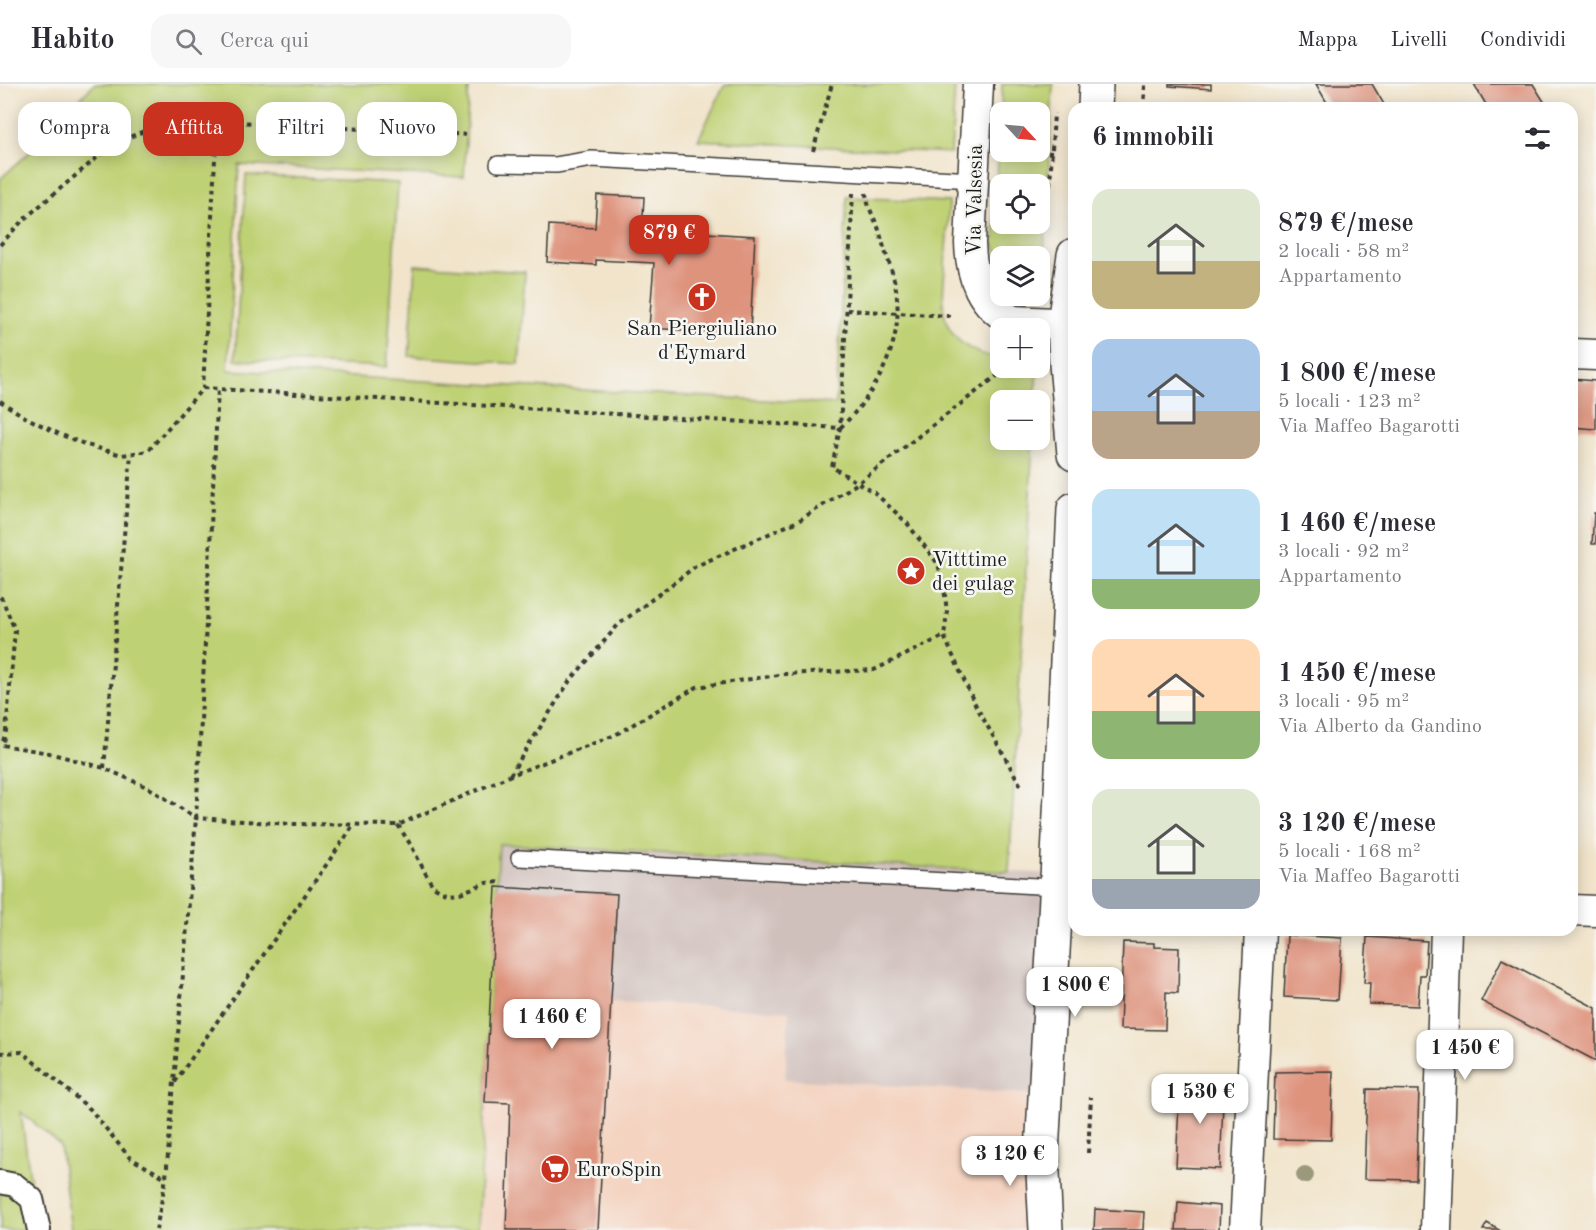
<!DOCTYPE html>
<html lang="it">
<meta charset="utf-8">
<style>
body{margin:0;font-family:"Old Standard TT",serif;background:#f7f7f7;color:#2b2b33;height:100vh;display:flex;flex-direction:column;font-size:22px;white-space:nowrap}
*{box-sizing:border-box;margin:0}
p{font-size:20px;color:#7c7c81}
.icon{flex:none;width:33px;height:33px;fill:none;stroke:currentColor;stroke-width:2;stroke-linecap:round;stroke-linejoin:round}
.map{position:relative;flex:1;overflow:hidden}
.side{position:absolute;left:1068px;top:18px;width:510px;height:834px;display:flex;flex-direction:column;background:#fff;border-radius:18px;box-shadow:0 3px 15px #0003}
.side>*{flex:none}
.banner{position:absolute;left:18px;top:18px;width:570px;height:54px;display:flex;gap:12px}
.needle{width:39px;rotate:116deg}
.controls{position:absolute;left:990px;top:18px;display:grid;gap:12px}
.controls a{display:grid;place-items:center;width:60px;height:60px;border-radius:12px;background:#fff;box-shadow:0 3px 15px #0003;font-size:30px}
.price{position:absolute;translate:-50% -51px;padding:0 14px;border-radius:12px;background:#fff;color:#222;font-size:20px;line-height:39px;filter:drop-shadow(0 2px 3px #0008)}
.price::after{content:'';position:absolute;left:50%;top:36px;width:18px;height:14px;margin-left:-9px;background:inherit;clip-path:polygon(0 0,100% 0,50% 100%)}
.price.active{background:#c8321e;color:#fff}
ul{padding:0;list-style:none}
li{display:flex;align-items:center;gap:18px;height:150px;padding:0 24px}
li span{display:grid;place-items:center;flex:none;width:168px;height:120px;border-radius:18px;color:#555}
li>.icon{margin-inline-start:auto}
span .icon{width:72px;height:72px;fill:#fffc;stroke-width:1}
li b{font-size:26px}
h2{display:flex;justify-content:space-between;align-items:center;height:72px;padding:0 24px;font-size:26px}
.tag{padding:0 21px;border-radius:18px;background:#fff;box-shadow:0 3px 15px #0003;font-size:21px;line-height:54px}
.tag.active{background:#c8321e;color:#fff}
header{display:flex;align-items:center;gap:36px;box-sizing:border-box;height:84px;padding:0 30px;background:#fff;border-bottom:2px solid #e1e1e2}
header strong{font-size:28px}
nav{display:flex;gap:33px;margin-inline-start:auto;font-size:21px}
.search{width:420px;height:54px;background:#f7f7f7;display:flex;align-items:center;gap:15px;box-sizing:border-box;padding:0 21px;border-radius:18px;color:#7c7c81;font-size:22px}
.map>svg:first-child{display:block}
.built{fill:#f4d3c0}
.industrial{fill:#d0c0bc}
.green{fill:#bfd174;stroke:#6e7648;stroke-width:1.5;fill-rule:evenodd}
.building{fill:#de937d}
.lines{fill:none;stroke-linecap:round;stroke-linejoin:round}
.service-casing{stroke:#3c3a36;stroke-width:18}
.pedestrian-casing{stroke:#3c3a36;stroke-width:26}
.minor-casing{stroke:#3c3a36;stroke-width:33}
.tertiary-casing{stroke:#3c3a36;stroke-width:36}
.path{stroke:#3c3a36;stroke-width:4;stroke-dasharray:4.5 4.5;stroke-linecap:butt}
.service{stroke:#fff;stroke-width:15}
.pedestrian{stroke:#fff;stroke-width:22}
.minor{stroke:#fff;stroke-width:30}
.tertiary{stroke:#fff;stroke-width:33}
.tree{fill:#9b997c}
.labels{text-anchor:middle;stroke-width:5;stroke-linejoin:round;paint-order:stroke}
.street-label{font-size:21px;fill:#1c1c1c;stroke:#f6f6f2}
.poi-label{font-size:21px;fill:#1c1c1c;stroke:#f6f6f2;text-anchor:start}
</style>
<header>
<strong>Habito</strong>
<div class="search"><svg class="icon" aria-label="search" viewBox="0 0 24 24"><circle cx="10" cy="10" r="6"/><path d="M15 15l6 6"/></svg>Cerca qui</div>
<nav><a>Mappa</a><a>Livelli</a><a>Condividi</a></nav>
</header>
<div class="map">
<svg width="1596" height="1146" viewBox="0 0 1596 1146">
<rect width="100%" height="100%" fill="#f6f6f2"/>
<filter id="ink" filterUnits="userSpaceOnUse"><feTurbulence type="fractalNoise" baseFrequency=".0167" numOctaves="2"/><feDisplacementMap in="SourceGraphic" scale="12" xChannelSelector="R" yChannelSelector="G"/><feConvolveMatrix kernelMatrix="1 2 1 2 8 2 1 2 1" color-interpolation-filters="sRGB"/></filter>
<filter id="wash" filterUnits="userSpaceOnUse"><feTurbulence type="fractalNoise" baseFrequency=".008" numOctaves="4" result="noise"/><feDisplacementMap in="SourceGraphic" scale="24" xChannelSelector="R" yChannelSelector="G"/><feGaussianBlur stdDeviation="1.35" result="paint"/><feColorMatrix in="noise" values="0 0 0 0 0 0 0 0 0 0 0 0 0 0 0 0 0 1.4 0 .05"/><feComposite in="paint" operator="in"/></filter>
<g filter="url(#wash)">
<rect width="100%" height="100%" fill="#f1e4cb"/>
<!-- built -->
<path class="built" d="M490,910L789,927L785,995L1043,1011L1040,1069L1026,1146H478Z"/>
<!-- industrial -->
<path class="industrial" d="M498,760L1055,790L1043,1011L785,995L789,927L490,910Z"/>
<!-- green -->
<path class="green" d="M94,0H469L464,93L239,81L228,286L836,320L847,113L949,118C948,140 946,162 945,184C944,198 942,213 944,227C948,256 973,271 1000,274V284H1037L1035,316H1000V356H1033L1009,788L499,760L478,1146H71L60,1061L21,1028L37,1146H0V95L32,66Z
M725,0H955L951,69L698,56Z
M1002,0H1053L1043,190L1040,192V172L1000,173L994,161L1000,33V68H1040V28H1001ZM1000,100H1040V140H1000Z
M246,91L398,99L387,283L235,276Z
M415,181L525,188L519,280L409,272Z"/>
<g id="blocks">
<!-- building -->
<path class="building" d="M1169,0H1211V5L1169,2Z
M1316,0H1372L1385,22L1382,24H1330Z
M1474,0H1533L1548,24H1488Z
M597,111L644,113L642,151H655L656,146L755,152L750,250L649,244L654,179L596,176V181L547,178L549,141L595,144Z
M1572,295L1596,297V345L1572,343Z
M1594,429H1596V460H1592Z
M496,803L617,810L598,1146H506L510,1019L485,1018Z
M1287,851L1342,854L1338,916L1284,913Z
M1367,853L1427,857L1425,891H1420L1418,922L1369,920L1370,899H1364Z
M1123,858L1154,859V863L1179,864L1178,909L1166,908L1165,946L1120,945Z
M1502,875L1596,924V977L1481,917Z
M1333,987L1331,1056L1273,1055L1275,988Z
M1180,997L1224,999L1220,1085L1176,1083Z
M1367,1005L1419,1006L1416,1096L1364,1095Z
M1178,1118L1220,1122L1219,1146H1176Z
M1095,1125L1144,1128L1143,1146H1094Z
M1487,1139L1499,1146H1483Z"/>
</g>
</g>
<g filter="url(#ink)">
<use href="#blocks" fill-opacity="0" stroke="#3c3a36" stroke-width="1.5"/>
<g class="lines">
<!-- service casing -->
<g class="service-casing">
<path id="service" d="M498,80L556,81L592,75L974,96
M519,774L1056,803"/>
</g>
<!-- pedestrian casing -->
<g class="pedestrian-casing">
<path id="pedestrian" d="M0,1098L15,1101L32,1115L39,1146"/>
</g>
<!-- minor casing -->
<g class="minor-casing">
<path id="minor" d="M978,0L970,159C971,193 981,221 1013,237L1074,240
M1572,270L1596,271
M1572,826L1596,827
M1245,1146L1260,846
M1436,1146L1446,846"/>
</g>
<!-- tertiary casing -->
<g class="tertiary-casing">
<path id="tertiary" d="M1095,24L1096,0
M1074,171L1064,239L1066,280L1074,370
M1046,1146L1042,1069L1057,795L1074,425"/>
</g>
<!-- path -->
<path class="path" d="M1144,24L1145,0
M813,67L832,0
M1021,68L1052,69
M1050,101L1054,29
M853,109L840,344L832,383L875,409L907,439L938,480L944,503L947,528L944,552L974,618L1021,702
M0,161L23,136L113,60L144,47L217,37L470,51
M847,226L950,232
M203,304L840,344C874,312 902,263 897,214C896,199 891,184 886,170C883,161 881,152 878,143C873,132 867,121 866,109
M0,317L25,333L59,350L87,361L122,371L148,367L203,304L217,37
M0,513L2,515L15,546L6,647L2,661L49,669L104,684L149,704L196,734L290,740L398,741L509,692L615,651L697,603L785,590L874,586L944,552
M104,684L131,370
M510,691L569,598L618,541L696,482L798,437L858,399L1007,284
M398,741L412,763L428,794L433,802L442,807L449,810L460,809L486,799L501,798
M0,969L22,968L90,1025L130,1074L166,1094
M175,998L354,741
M1088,1069L1091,1013
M156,1146L166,1094L196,734L218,305"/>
<!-- service -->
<use href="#service" class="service"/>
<!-- pedestrian -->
<use href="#pedestrian" class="pedestrian"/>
<!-- minor -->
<use href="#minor" class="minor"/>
<!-- tertiary -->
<use href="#tertiary" class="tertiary"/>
</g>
<!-- trees -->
<circle class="tree" cx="1305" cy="1091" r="9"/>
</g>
<!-- icons -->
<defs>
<g id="church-disc" transform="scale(1.5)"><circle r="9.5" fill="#c8321e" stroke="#f6f6f2"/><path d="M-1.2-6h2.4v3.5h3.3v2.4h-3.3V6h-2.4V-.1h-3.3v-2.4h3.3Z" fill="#fff"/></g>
<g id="sight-disc" transform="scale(1.5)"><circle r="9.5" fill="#c8321e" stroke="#f6f6f2"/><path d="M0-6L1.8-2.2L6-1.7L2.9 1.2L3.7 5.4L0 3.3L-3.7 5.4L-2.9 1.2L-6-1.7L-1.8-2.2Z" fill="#fff"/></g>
<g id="supermarket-disc" transform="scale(1.5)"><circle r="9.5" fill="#c8321e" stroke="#f6f6f2"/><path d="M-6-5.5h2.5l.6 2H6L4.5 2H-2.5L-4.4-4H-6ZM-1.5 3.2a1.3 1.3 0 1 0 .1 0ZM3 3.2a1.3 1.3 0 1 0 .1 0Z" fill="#fff"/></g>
</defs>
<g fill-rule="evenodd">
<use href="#church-disc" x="702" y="213"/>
<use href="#sight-disc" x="911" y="487"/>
<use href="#supermarket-disc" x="555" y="1085"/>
</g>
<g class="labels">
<!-- street labels -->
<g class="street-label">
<text transform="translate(974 116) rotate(-89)" y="7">Via Valsesia</text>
</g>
<!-- poi labels -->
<g class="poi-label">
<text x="702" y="251" text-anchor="middle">San Piergiuliano<tspan x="702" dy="24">d'Eymard</tspan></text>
<text x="932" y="482">Vitttime<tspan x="932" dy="24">dei gulag</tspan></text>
<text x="576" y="1092">EuroSpin</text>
</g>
</g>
</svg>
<div class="controls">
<a><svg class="needle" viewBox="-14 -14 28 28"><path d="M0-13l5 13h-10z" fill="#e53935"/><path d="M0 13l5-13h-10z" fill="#7c7c81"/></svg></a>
<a><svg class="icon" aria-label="locate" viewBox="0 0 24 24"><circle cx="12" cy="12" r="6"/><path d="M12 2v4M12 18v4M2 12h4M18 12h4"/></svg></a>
<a><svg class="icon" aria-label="layers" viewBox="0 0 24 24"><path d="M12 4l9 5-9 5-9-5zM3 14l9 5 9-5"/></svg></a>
<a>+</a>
<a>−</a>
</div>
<b class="price active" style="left:669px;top:182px">879 €</b>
<b class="price" style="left:1075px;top:934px">1 800 €</b>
<b class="price" style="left:552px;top:966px">1 460 €</b>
<b class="price" style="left:1465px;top:997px">1 450 €</b>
<b class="price" style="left:1200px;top:1041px">1 530 €</b>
<b class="price" style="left:1010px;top:1103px">3 120 €</b>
<div class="banner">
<a class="tag">Compra</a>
<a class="tag active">Affitta</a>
<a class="tag">Filtri</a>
<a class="tag">Nuovo</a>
</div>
<section class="side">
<h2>6 immobili<svg class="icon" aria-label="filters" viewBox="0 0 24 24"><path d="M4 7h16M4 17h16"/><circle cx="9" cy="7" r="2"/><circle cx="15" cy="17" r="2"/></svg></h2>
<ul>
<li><span style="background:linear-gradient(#dfe7d0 60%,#c2b280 0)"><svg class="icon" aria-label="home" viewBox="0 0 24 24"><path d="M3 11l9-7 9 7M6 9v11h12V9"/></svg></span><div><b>879 €/mese</b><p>2 locali · 58 m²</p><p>Appartamento</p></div></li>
<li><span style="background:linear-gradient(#a9c7e8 60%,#b9a48a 0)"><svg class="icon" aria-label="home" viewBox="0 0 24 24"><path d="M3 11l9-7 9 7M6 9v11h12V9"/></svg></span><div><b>1 800 €/mese</b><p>5 locali · 123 m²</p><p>Via Maffeo Bagarotti</p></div></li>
<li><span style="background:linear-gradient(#bfe0f5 75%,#8fb573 0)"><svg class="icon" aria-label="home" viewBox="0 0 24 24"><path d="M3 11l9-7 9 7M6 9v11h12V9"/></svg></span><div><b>1 460 €/mese</b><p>3 locali · 92 m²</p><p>Appartamento</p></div></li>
<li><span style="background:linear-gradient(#ffd9b3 60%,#8fb573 0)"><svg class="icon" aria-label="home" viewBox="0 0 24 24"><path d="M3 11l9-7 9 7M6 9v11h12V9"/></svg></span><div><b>1 450 €/mese</b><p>3 locali · 95 m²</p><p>Via Alberto da Gandino</p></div></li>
<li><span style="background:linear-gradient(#dfe7d0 75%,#9aa5b1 0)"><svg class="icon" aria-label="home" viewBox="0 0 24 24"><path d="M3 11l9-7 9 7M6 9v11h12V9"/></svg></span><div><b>3 120 €/mese</b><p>5 locali · 168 m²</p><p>Via Maffeo Bagarotti</p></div></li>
</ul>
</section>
</div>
